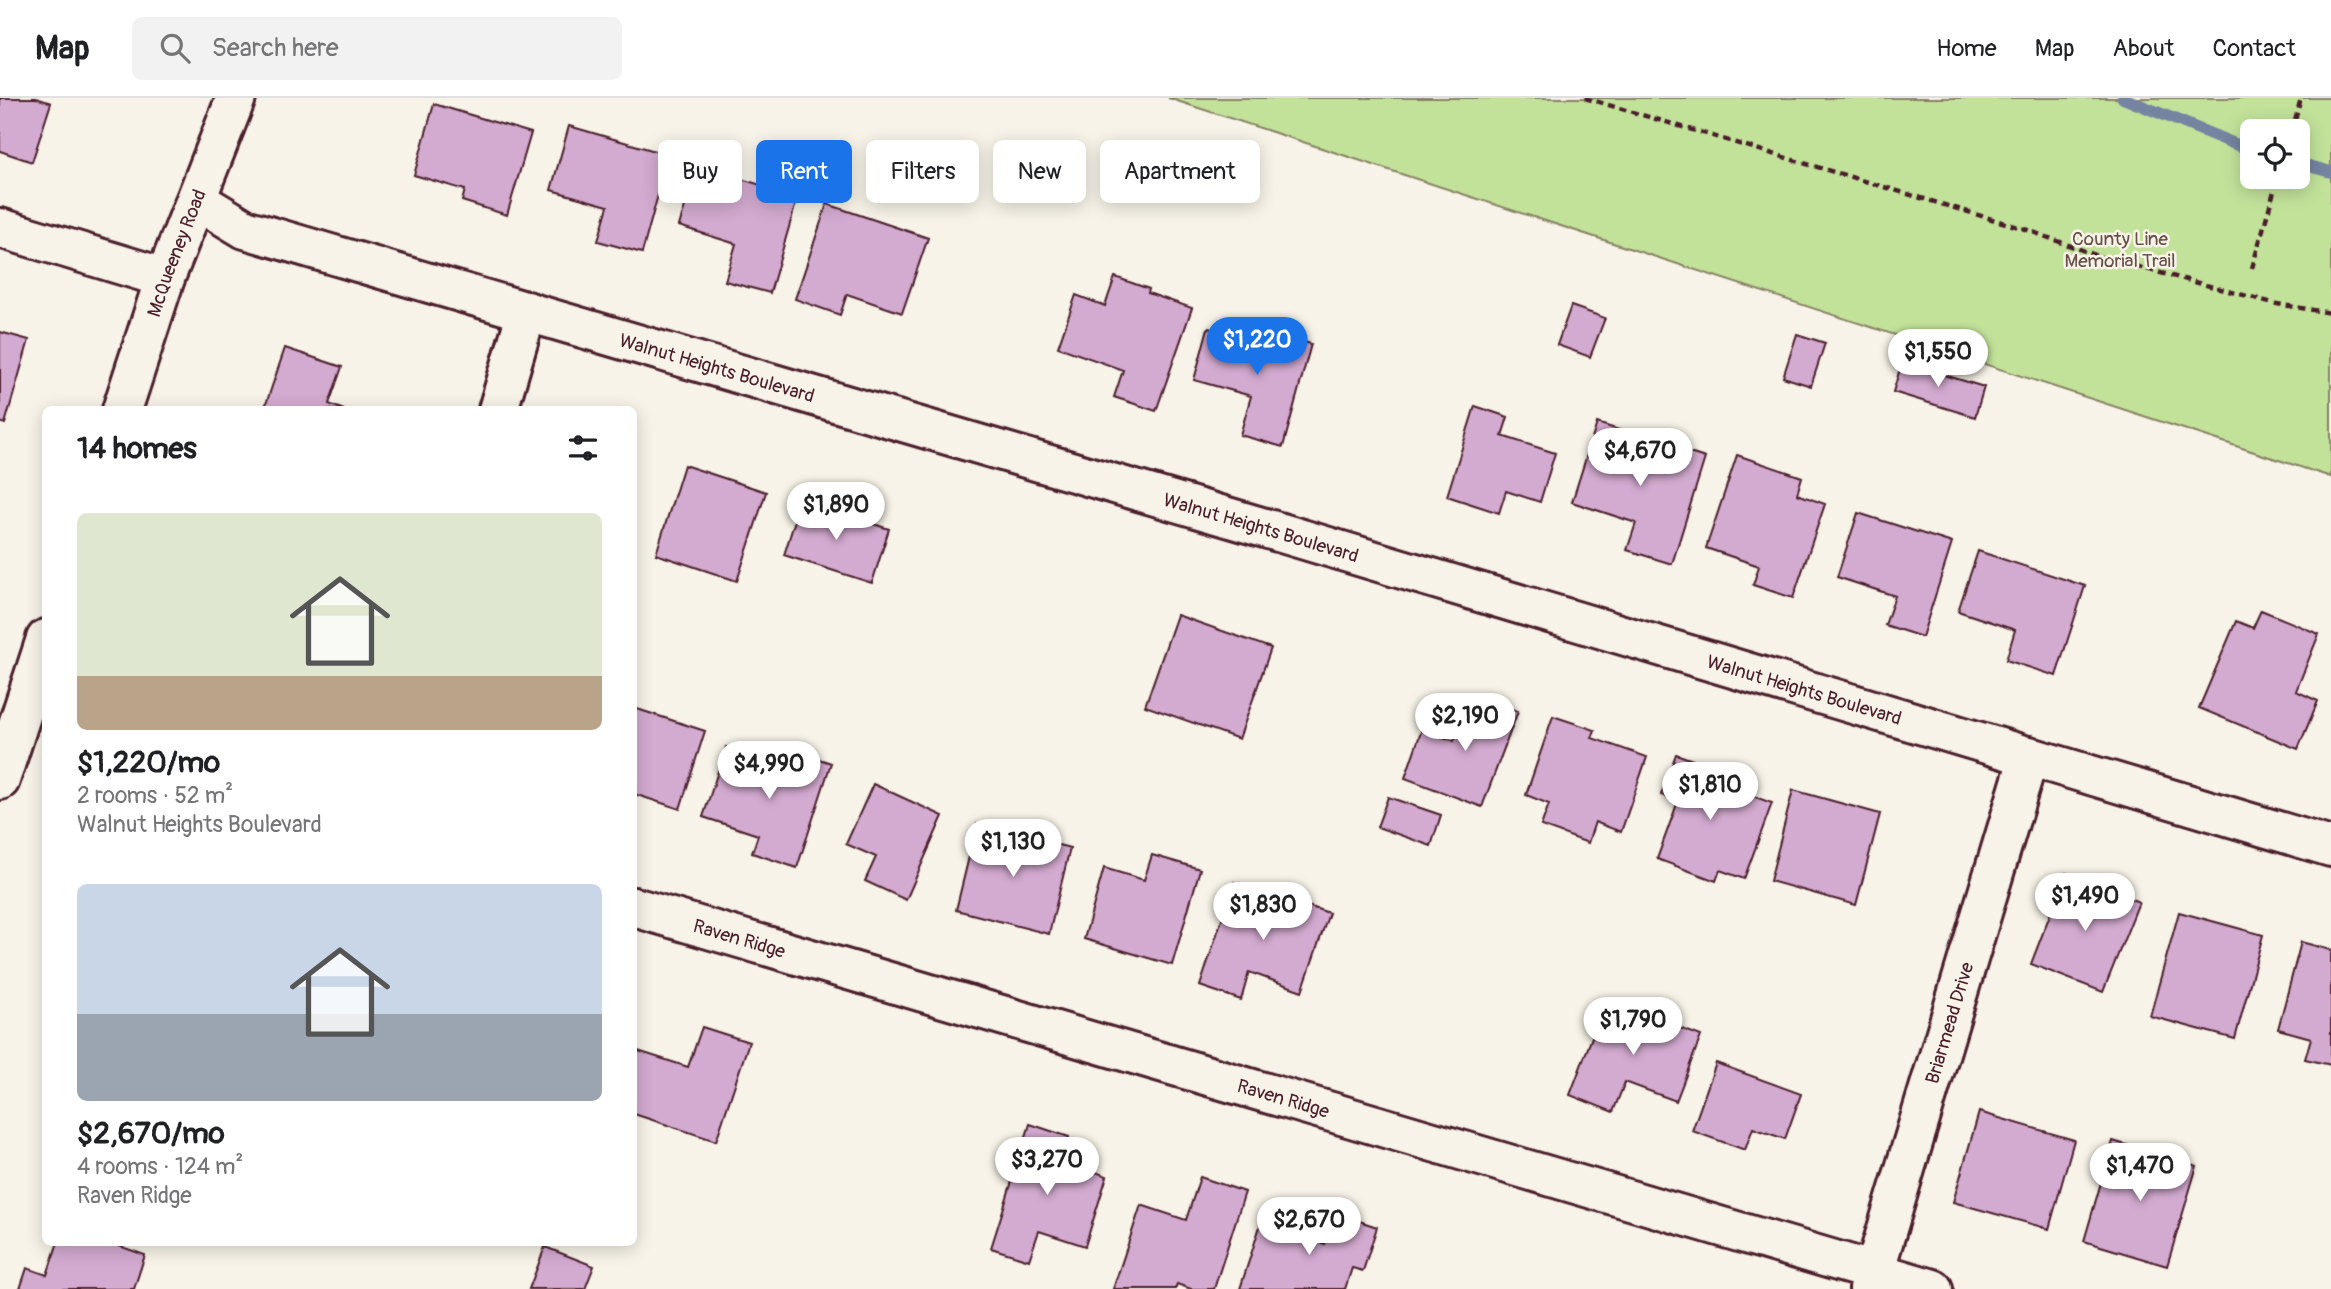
<!DOCTYPE html>
<meta charset="utf-8">
<style>
body{margin:0;font-family:Pangolin,sans-serif;background:#f2f2f2;color:#202124;height:100vh;display:flex;flex-direction:column;font-size:26px;white-space:nowrap}
*{box-sizing:border-box;margin:0}
p{font-size:23px;color:#757577}
.icon{flex:none;width:38px;height:38px;fill:none;stroke:currentColor;stroke-width:2;stroke-linecap:round;stroke-linejoin:round}
.map{position:relative;flex:1;overflow:hidden}
.sheet{position:absolute;left:42px;top:308px;width:595px;height:840px;display:flex;flex-direction:column;background:#fff;border-radius:10px;box-shadow:0 4px 18px #0003}
.sheet>*{flex:none}
.top-card{position:absolute;left:658px;top:42px;width:665px;height:63px;display:flex;gap:14px}
.buttons{position:absolute;left:2240px;top:21px;display:grid;gap:14px}
.buttons a{display:grid;place-items:center;width:70px;height:70px;border-radius:10px;background:#fff;box-shadow:0 4px 18px #0003;font-size:35px}
.price{position:absolute;translate:-50% -60px;padding:0 16px;border-radius:24px;background:#fff;color:#222;font-size:23px;line-height:46px;filter:drop-shadow(0 2px 4px #0008)}
.price::after{content:'';position:absolute;left:50%;top:42px;width:21px;height:16px;margin-left:-10px;background:inherit;clip-path:polygon(0 0,100% 0,50% 100%)}
.price.selected{background:#1a73e8;color:#fff}
ul{padding:0;list-style:none}
li{display:grid;align-content:center;gap:14px;height:371px;padding:0 35px}
li span{display:grid;place-items:center;height:217px;border-radius:10px;color:#555}
li>.icon{margin-inline-start:auto}
span .icon{width:126px;height:126px;fill:#fffc;stroke-width:1}
li b{font-size:30px}
h2{display:flex;justify-content:space-between;align-items:center;height:84px;padding:0 35px;font-size:30px}
.pill{padding:0 24px;border-radius:10px;background:#fff;box-shadow:0 4px 18px #0003;font-size:24px;line-height:63px}
.pill.selected{background:#1a73e8;color:#fff}
header{display:flex;align-items:center;gap:42px;box-sizing:border-box;height:98px;padding:0 35px;background:#fff;border-bottom:2px solid #e0e0e0}
header strong{font-size:33px}
nav{display:flex;gap:38px;margin-inline-start:auto;font-size:24px}
.search{width:490px;height:63px;background:#f2f2f2;display:flex;align-items:center;gap:18px;box-sizing:border-box;padding:0 24px;border-radius:10px;color:#757577;font-size:26px}
.map>svg:first-child{display:block}
.green{fill:#c2e29a;stroke:#868062;stroke-width:2;fill-rule:evenodd}
.lines{fill:none;stroke-linecap:round;stroke-linejoin:round}
.stream{stroke:#7584a1;stroke-width:12}
.building{fill:#d3aad0;stroke:#4a1f2b;stroke-width:2}
.minor-casing{stroke:#4a1f2b;stroke-width:44}
.path{stroke:#4a1f2b;stroke-width:4.5;stroke-dasharray:7 5;stroke-linecap:butt}
.minor{stroke:#f7f3e8;stroke-width:38}
.labels{text-anchor:middle;stroke-width:5;stroke-linejoin:round;paint-order:stroke}
.park-label{font-size:19px;fill:#685047;stroke:#f7f3e8}
.street-label{font-size:19px;fill:#4a1f2b;stroke:#f7f3e8}
</style>
<header>
<strong>Map</strong>
<div class="search"><svg class="icon" aria-label="search" viewBox="0 0 24 24"><circle cx="10" cy="10" r="6"/><path d="M15 15l6 6"/></svg>Search here</div>
<nav><a>Home</a><a>Map</a><a>About</a><a>Contact</a></nav>
</header>
<div class="map">
<svg width="2331" height="1191" viewBox="0 0 2331 1191">
<rect width="100%" height="100%" fill="#f7f3e8"/>
<filter id="ink" filterUnits="userSpaceOnUse"><feTurbulence type="fractalNoise" baseFrequency=".0143" numOctaves="2"/><feDisplacementMap in="SourceGraphic" scale="14" xChannelSelector="R" yChannelSelector="G"/><feConvolveMatrix kernelMatrix="1 2 1 2 8 2 1 2 1" color-interpolation-filters="sRGB"/></filter>
<g filter="url(#ink)">
<!-- green -->
<path class="green" d="M1168,0H2331V379ZM2252,33H2298V79H2252Z"/>
<g class="lines">
<!-- stream -->
<path class="stream" d="M2123,0L2252,53
M2298,65L2331,74"/>
</g>
<!-- building -->
<path class="building" d="M0,0H36L51,5L32,64L0,53Z
M434,6L531,35L507,117L462,103L465,92L414,77Z
M569,28L669,57L642,155L598,143L608,108L551,92Z
M697,68L798,98L770,195L725,183L736,146L679,128Z
M827,106L928,140L902,215L847,196L840,217L795,201Z
M1115,179L1149,191L1148,195L1192,210L1156,313L1114,299L1123,272L1058,249L1076,197L1105,208Z
M1571,208L1605,220L1590,259L1557,247Z
M1249,228L1311,246L1283,349L1240,337L1251,298L1194,282L1208,230L1246,240Z
M0,234L29,242L5,326L0,324Z
M1797,236L1825,245L1811,288L1783,279Z
M285,250L342,269L329,306L344,312H264Z
M1902,264L1984,289L1975,319L1893,294Z
M1475,308L1508,319L1502,338L1555,355L1540,404L1506,393L1499,415L1447,398Z
M1597,325L1705,360L1672,466L1627,452L1636,425L1572,404Z
M1737,357L1802,379L1797,396L1825,406L1793,500L1753,487L1759,468L1706,450Z
M684,367L766,394L737,483L656,456Z
M801,403L889,431L872,485L784,457Z
M1858,415L1952,445L1922,539L1885,527L1895,498L1837,479Z
M1978,453L2085,488L2056,578L2006,562L2015,532L1958,513Z
M2261,512L2319,536L2296,593L2318,603L2298,651L2199,610L2236,523L2253,530Z
M1177,517L1271,550L1239,641L1145,608Z
M1472,596L1518,613L1482,709L1405,680L1422,631L1454,643Z
M634,610L705,633L680,711L634,696Z
M1553,618L1595,632L1592,640L1647,659L1621,734L1595,724L1588,745L1541,728L1549,706L1526,697Z
M726,649L789,670L795,653L831,665L797,770L752,755L758,737L703,719Z
M1676,656L1724,673L1719,686L1772,705L1744,781L1720,772L1716,783L1657,761L1678,703L1661,697Z
M873,686L943,718L906,802L865,783L876,759L846,746Z
M1793,692L1880,716L1856,807L1770,783Z
M1388,699L1441,717L1431,748L1377,729Z
M977,726L1070,750L1049,836L956,812Z
M1152,757L1200,771L1172,867L1084,841L1104,770L1144,782Z
M2066,775L2139,804L2103,894L2031,866Z
M1234,784L1329,815L1302,893L1249,874L1241,902L1200,888Z
M2179,814L2263,837L2235,941L2150,918Z
M2301,844L2331,852V967L2305,961L2311,940L2278,931Z
M1606,902L1701,938L1676,1003L1625,984L1613,1014L1570,997Z
M702,929L749,944L716,1043L634,1016V958L635,952L688,969Z
M1716,965L1801,996L1785,1041L1753,1030L1745,1052L1692,1033Z
M1979,1014L2074,1042L2049,1131L1953,1104Z
M1030,1026L1069,1039L1062,1062L1107,1078L1085,1148L1039,1133L1029,1162L991,1150Z
M2113,1043L2197,1068L2167,1168L2084,1143Z
M1200,1079L1245,1094L1214,1191H1191L1177,1186L1175,1191H1113L1141,1107L1186,1122Z
M1335,1115L1377,1129L1363,1173L1352,1170L1345,1191H1240L1261,1125L1325,1146Z
M58,1144H108L145,1157L134,1191H20L27,1170L47,1177Z
M545,1149L594,1168L585,1191H529Z"/>
<g class="lines">
<!-- minor casing -->
<g class="minor-casing">
<g id="minor">
<path id="s1" d="M197,102L245,131L1285,436L2331,749"/>
<path d="M0,130L165,180"/>
<path id="s2" d="M122,312L165,180L236,0"/>
<path d="M498,312L527,213"/>
<path d="M0,682L46,541"/>
<path id="s3" d="M634,809L1933,1191"/>
<path id="s4" d="M1869,1191L2029,658"/>
</g>
</g>
<!-- path -->
<path class="path" d="M1585,0L2022,130L2101,159L2277,206L2331,215
M2292,33L2301,0
M2252,170L2278,79"/>
<!-- minor -->
<use href="#minor" class="minor"/>
</g>
</g>
<g class="labels">
<!-- park labels -->
<g class="park-label">
<text x="2120" y="147">County Line<tspan x="2120" dy="22">Memorial Trail</tspan></text>
</g>
<!-- street labels -->
<g class="street-label">
<text dy="7" stroke="none"><textPath href="#s2" startOffset="166">McQueeney Road</textPath></text>
<text dy="7" stroke="none"><textPath href="#s1" startOffset="548">Walnut Heights Boulevard</textPath></text>
<text dy="7" stroke="none"><textPath href="#s1" startOffset="1115">Walnut Heights Boulevard</textPath></text>
<text dy="7" stroke="none"><textPath href="#s1" startOffset="1682">Walnut Heights Boulevard</textPath></text>
<text dy="7" stroke="none"><textPath href="#s3" startOffset="110">Raven Ridge</textPath></text>
<text dy="7" stroke="none"><textPath href="#s4" startOffset="278">Briarmead Drive</textPath></text>
<text dy="7" stroke="none"><textPath href="#s3" startOffset="677">Raven Ridge</textPath></text>
</g>
</g>
</svg>
<div class="buttons">
<a><svg class="icon" aria-label="locate" viewBox="0 0 24 24"><circle cx="12" cy="12" r="6"/><path d="M12 2v4M12 18v4M2 12h4M18 12h4"/></svg></a>
</div>
<b class="price selected" style="left:1257px;top:279px">$1,220</b>
<b class="price" style="left:1938px;top:291px">$1,550</b>
<b class="price" style="left:1640px;top:390px">$4,670</b>
<b class="price" style="left:836px;top:444px">$1,890</b>
<b class="price" style="left:1465px;top:655px">$2,190</b>
<b class="price" style="left:769px;top:703px">$4,990</b>
<b class="price" style="left:1710px;top:724px">$1,810</b>
<b class="price" style="left:1013px;top:781px">$1,130</b>
<b class="price" style="left:2085px;top:835px">$1,490</b>
<b class="price" style="left:1263px;top:844px">$1,830</b>
<b class="price" style="left:1633px;top:959px">$1,790</b>
<b class="price" style="left:1047px;top:1099px">$3,270</b>
<b class="price" style="left:2140px;top:1105px">$1,470</b>
<b class="price" style="left:1309px;top:1159px">$2,670</b>
<div class="top-card">
<a class="pill">Buy</a>
<a class="pill selected">Rent</a>
<a class="pill">Filters</a>
<a class="pill">New</a>
<a class="pill">Apartment</a>
</div>
<section class="sheet">
<h2>14 homes<svg class="icon" aria-label="filters" viewBox="0 0 24 24"><path d="M4 7h16M4 17h16"/><circle cx="9" cy="7" r="2"/><circle cx="15" cy="17" r="2"/></svg></h2>
<ul>
<li><span style="background:linear-gradient(#dfe7d0 75%,#b9a48a 0)"><svg class="icon" aria-label="home" viewBox="0 0 24 24"><path d="M3 11l9-7 9 7M6 9v11h12V9"/></svg></span><div><b>$1,220/mo</b><p>2 rooms · 52 m²</p><p>Walnut Heights Boulevard</p></div></li>
<li><span style="background:linear-gradient(#c9d6e8 60%,#9aa5b1 0)"><svg class="icon" aria-label="home" viewBox="0 0 24 24"><path d="M3 11l9-7 9 7M6 9v11h12V9"/></svg></span><div><b>$2,670/mo</b><p>4 rooms · 124 m²</p><p>Raven Ridge</p></div></li>
</ul>
</section>
</div>
